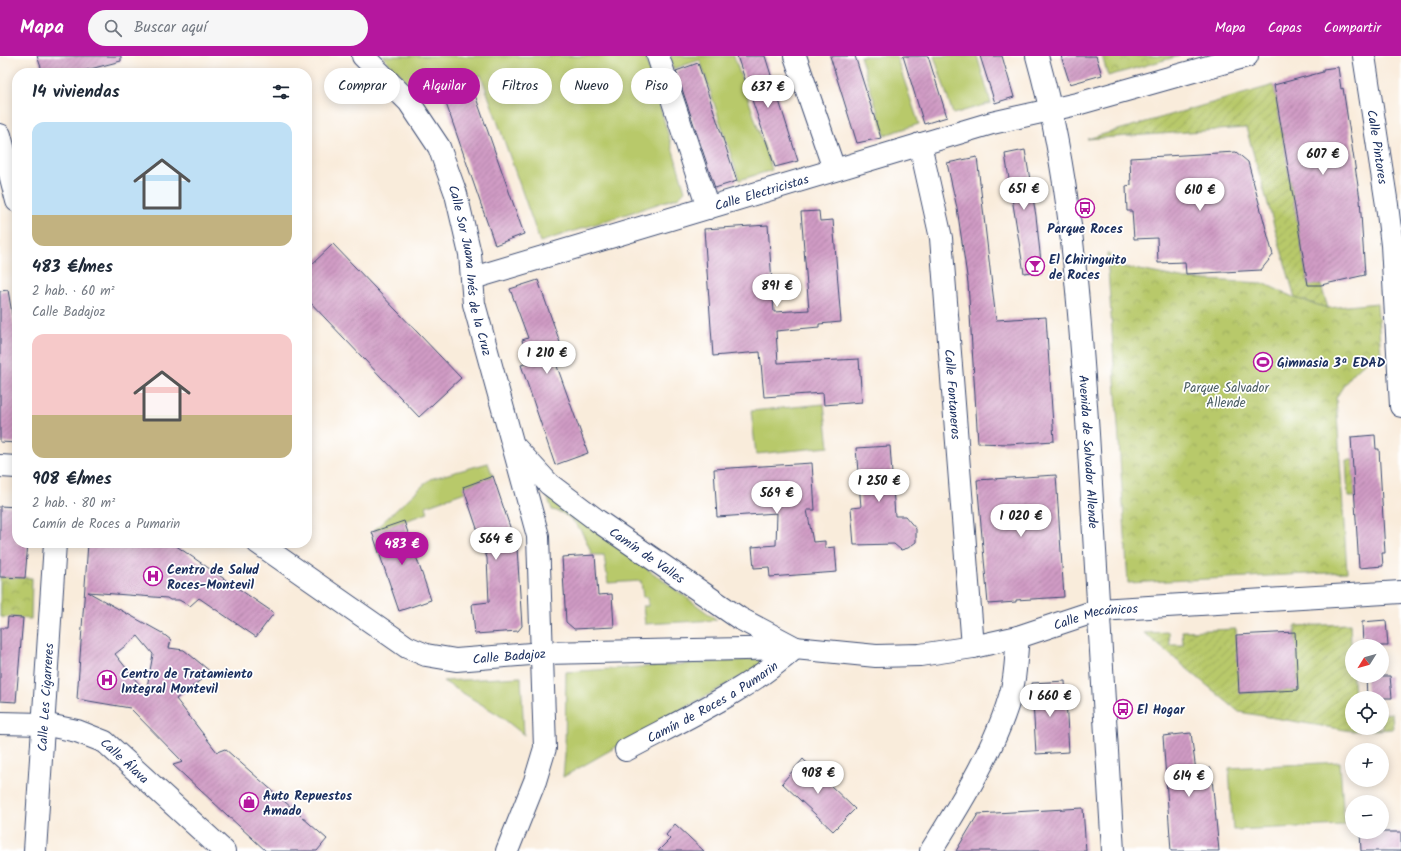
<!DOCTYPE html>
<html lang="es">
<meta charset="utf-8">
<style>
body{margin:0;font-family:Kalam,sans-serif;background:#f6f6f7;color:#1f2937;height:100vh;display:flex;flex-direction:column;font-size:15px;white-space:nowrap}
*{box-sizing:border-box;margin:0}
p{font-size:13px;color:#747a83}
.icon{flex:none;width:22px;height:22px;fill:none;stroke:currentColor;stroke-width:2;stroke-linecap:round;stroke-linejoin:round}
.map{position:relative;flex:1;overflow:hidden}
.details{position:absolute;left:12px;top:12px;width:300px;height:480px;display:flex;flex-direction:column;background:#fff;border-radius:16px;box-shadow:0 2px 10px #0003}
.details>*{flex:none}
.banner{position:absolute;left:324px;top:12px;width:380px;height:36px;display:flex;gap:8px}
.needle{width:26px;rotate:233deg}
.controls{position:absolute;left:1345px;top:583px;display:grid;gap:8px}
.controls a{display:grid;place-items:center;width:44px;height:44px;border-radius:50%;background:#fff;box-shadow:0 2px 10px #0003;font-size:20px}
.price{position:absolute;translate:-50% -34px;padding:0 9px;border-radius:14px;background:#fff;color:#222;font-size:13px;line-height:26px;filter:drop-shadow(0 1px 2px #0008)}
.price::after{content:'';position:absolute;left:50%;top:24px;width:12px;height:9px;margin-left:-6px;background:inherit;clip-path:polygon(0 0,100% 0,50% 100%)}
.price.current{background:#b5179e;color:#fff}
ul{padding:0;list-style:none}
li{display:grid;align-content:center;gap:8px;height:212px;padding:0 20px}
li span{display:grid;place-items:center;height:124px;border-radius:12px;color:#555}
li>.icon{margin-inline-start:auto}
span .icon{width:72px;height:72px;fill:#fffc;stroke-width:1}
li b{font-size:17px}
h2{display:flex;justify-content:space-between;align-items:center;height:48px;padding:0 20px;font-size:17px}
.chip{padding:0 14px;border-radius:18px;background:#fff;box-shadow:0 2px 10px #0003;font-size:14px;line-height:36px}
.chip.current{background:#b5179e;color:#fff}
header{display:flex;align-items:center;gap:24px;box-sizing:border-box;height:56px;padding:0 20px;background:#b5179e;color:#fff}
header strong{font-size:19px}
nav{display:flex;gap:22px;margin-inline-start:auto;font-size:14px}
.search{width:280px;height:36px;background:#f6f6f7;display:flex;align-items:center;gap:10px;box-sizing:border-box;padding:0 14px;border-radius:22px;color:#747a83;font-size:15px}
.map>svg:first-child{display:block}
.grass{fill:#b8c96b;stroke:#6a7c64}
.park{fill:url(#park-crowns);stroke:#6a7c64}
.garden{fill:url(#garden-furrows);stroke:#6a7c64}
.building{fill:url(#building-hatch);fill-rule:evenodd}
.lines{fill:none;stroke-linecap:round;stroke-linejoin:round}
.minor-casing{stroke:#3c4b71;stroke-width:24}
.minor{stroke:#fff;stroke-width:22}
.labels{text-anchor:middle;stroke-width:3.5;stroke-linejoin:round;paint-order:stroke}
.street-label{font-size:13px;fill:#1b2f5e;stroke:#fff}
.poi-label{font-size:13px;font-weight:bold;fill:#1b2f5e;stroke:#fff;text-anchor:start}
.park-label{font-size:13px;fill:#4a5d62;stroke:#fff}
</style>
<header>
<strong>Mapa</strong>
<div class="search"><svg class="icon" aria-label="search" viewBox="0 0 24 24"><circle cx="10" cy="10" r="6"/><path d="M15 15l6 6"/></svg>Buscar aquí</div>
<nav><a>Mapa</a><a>Capas</a><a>Compartir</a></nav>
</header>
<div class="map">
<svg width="1401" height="795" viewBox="0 0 1401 795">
<defs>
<pattern id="park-crowns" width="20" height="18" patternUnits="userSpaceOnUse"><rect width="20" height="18" fill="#b8c96b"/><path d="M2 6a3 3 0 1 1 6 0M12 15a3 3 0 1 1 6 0" fill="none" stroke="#95a45b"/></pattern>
<pattern id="garden-furrows" width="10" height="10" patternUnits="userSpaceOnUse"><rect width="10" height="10" fill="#b8c96b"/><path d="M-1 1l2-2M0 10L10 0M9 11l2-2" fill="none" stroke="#95a45b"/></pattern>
<pattern id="building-hatch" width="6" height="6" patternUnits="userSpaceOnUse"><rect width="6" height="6" fill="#d09bc4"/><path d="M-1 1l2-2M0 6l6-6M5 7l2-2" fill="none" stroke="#a87fa2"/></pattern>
</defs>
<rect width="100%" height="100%" fill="#fff"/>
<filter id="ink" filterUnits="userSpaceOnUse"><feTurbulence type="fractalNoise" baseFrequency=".025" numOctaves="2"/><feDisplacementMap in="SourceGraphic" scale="8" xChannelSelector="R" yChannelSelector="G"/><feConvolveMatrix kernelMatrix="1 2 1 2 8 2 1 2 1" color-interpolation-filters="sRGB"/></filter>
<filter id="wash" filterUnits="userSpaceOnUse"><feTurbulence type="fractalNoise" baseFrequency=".012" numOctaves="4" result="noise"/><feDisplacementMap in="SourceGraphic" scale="16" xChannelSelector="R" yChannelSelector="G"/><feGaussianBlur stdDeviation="0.9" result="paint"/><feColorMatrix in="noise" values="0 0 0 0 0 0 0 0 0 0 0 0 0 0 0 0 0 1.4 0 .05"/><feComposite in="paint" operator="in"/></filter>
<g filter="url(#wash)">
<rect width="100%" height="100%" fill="#f9ecdb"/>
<!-- grass -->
<path class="grass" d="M382,0H645L685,135L679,141L540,186L481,19L469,22L460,13L409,27Z
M669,0H734L772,114L739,124L700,4L673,13Z
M860,0H896L919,68L885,79Z
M934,0H977L991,47L953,58Z
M824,348L829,391L756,398L751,355Z
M488,407L493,420L463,431L465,436L426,450L428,457L372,476L430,423Z
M547,439L717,564L645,568L643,550H648V541H643L641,525L608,527L604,499H592C585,480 575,458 552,454Z
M760,603L761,609L563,721L565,699L566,616Z
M521,621L524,679L499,659L443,625Z
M1340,706L1344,769L1233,774L1229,712Z"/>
<!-- park -->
<path class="park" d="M1102,0H1179L1108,20Z
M1107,197L1124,211L1186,223L1263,227L1295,242L1328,252L1377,247L1381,299C1362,303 1345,326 1336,342L1347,516L1128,527Z
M0,521L32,522L31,563L0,561Z"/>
<!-- garden -->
<path class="garden" d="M1274,29L1308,229H1321L1328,252L1295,242L1246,72L1087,83Z
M1346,404H1353L1355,441H1348Z
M1350,568L1354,642H1352V672H1382V658L1392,657L1393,673L1351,675L1239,656L1144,577L1169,576L1170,589H1183L1182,575L1236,573L1240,637L1298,634L1295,570Z"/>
<g id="blocks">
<!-- building -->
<path class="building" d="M37,0H121V5L75,17H43Z
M737,0H765L798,105L775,111Z
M830,0H855L881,82L857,87Z
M903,0H928L947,61L924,68Z
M980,0H1002L1014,41L995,47Z
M1061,0H1096L1102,19L1070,28Z
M698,7L737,125L715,132L676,15Z
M1338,11L1341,33L1343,32L1360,143L1365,219L1321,229H1308L1274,29L1323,16V13Z
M469,22L524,178L495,189L441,33Z
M1025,94L1036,160L1042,215L1024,217L1005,98Z
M1236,96L1248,106L1273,199L1261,214L1186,218L1185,206L1158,207L1157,182L1134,183L1132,155H1127L1126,130L1131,129L1130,102Z
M977,101L996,264L1046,261L1054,385L1009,388L978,387L968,227L957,152L947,107Z
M819,155L820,165L833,164L841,266L819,268V271L776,275L778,307L859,303L862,346L824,349L823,337L764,341L760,296L713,300L704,173L768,169L774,256L809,254L801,156Z
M333,188L461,322L419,361L307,243V213Z
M538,224L563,295L553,299L588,397L555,409L521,309L529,307L522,284L528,282L510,233Z
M8,234L17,287V387L0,386V235Z
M1375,379L1376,393H1379L1385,497H1382L1383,510L1359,512L1351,381Z
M890,390L895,460H905L916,473V486L908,492L901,494L894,488L854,489L851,452L861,451L856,392Z
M812,407L815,454H807L813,486L825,485V492L835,491L837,516L770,521L769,511L754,512L752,491L776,489L777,457L717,461L714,413Z
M1056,419L1064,541L1016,544V546L988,548L977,424Z
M493,420L517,492L522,570L518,575L475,578L472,548L489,546L487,502L463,431Z
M0,450L17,451V487H28L25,522L0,521Z
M404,465L431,544L399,555L372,476Z
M88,487H172L274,557L256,581L199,542L190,550L179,544H170L167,542L88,536L162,577L171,584L169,592L184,594L211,616L176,643L217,696L225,693L327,783L317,795H266L173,709L183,706L130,652L77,643ZM138,580L153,598L146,637L115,598Z
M595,499L598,539L612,538L614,571L574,573L566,566L562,501Z
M8,561L23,562L16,646L0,645V572H7Z
M1386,564L1388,590H1363L1362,566Z
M1295,576L1298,634L1239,637L1236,579Z
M1366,620H1390L1392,642H1367Z
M1065,625L1069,696L1036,698L1032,627Z
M1191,677L1196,715L1211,712L1219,795H1171L1163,680Z
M803,703L855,753L833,775L782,727Z
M1083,752L1086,795H956L978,758Z
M675,768L704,795H658L670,783L666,779Z
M1360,776H1401V795H1361Z"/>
</g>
</g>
<g filter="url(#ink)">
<use href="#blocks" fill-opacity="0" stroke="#3c4b71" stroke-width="1"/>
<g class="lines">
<!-- minor casing -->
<g class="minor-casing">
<g id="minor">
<path id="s1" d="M363,0L409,46L439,91L456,138L470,198L474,248L538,480L545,692L535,725L507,795"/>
<path d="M658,0L708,152"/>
<path d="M795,0L834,113"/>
<path id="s2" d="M1037,0C1072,125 1079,249 1088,378C1097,517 1105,656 1113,795"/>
<path id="s3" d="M1364,0L1387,149L1392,189L1401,350"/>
<path d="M0,79L17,145"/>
<path id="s4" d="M920,88L941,182L973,591"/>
<path id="s5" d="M473,222L992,67L1077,48L1247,0"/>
<path id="s6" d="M516,392L549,428L598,465L739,562L794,591"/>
<path d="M0,410L17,411"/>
<path id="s7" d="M258,487L407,591L426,599L456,604L543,597L795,592L876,600L920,599L973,591L1018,581L1099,554L1401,536"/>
<path id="s8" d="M0,667L43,668L77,675L105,686L224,795"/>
<path id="s9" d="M626,694C682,664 747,635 795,592"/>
<path id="s10" d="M35,795L55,487"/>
<path d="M931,795C961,747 998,688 1012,633C1016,617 1016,598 1018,581"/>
</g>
</g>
<!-- minor -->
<use href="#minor" class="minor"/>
</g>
</g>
<!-- icons -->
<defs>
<g id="bus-ring" transform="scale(1)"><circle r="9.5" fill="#fff" stroke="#b5179e" stroke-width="1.5"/><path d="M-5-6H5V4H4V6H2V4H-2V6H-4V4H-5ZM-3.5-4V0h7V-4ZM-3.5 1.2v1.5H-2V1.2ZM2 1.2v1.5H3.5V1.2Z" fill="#b5179e"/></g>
<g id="bar-ring" transform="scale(1)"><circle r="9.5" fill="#fff" stroke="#b5179e" stroke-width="1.5"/><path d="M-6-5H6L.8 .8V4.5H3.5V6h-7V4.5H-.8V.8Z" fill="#b5179e"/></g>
<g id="stadium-ring" transform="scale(1)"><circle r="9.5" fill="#fff" stroke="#b5179e" stroke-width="1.5"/><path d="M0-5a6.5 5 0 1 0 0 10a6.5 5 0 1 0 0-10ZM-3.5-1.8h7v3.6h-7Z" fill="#b5179e"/></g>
<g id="hospital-ring" transform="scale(1)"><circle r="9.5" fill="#fff" stroke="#b5179e" stroke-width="1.5"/><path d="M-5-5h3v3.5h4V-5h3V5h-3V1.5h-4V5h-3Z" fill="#b5179e"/></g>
<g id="shop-ring" transform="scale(1)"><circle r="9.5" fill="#fff" stroke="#b5179e" stroke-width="1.5"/><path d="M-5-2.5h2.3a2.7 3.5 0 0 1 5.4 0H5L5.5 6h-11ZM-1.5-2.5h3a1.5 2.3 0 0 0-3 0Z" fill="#b5179e"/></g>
</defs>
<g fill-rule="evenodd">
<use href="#bus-ring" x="1085" y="152"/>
<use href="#bar-ring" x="1035" y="210"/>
<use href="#stadium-ring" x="1263" y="306"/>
<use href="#hospital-ring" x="153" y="520"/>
<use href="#hospital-ring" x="107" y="624"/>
<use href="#bus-ring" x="1123" y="653"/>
<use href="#shop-ring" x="249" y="746"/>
</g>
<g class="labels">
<!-- street labels -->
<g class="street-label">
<text dy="5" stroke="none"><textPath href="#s3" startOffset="92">Calle Pintores</textPath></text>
<text dy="5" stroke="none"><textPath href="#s5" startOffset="301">Calle Electricistas</textPath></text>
<text dy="5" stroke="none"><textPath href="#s1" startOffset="247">Calle Sor Juana Inés de la Cruz</textPath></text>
<text dy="5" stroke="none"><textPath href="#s4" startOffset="253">Calle Fontaneros</textPath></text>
<text dy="5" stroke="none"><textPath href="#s2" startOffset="400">Avenida de Salvador Allende</textPath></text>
<text dy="5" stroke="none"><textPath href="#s6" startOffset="170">Camín de Valles</textPath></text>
<text dy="5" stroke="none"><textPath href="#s7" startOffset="878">Calle Mecánicos</textPath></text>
<text dy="5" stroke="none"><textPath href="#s7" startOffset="286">Calle Badajoz</textPath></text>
<text dy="5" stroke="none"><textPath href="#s10" startOffset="154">Calle Les Cigarreres</textPath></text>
<text dy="5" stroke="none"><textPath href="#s9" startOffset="99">Camín de Roces a Pumarin</textPath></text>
<text dy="5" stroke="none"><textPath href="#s8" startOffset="135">Calle Álava</textPath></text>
</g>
<!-- poi labels -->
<g class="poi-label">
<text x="1085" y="177" text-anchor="middle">Parque Roces</text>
<text x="1049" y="208">El Chiringuito<tspan x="1049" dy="15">de Roces</tspan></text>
<text x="1277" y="311">Gimnasia 3ª EDAD</text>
<text x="167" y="518">Centro de Salud<tspan x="167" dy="15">Roces-Montevil</tspan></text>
<text x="121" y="622">Centro de Tratamiento<tspan x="121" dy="15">Integral Montevil</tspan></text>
<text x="1137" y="658">El Hogar</text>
<text x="263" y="744">Auto Repuestos<tspan x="263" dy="15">Amado</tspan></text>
</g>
<!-- park labels -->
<g class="park-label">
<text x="1226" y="336">Parque Salvador<tspan x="1226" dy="15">Allende</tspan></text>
</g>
</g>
</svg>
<div class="controls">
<a><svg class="needle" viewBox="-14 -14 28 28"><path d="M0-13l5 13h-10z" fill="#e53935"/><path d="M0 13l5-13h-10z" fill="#747a83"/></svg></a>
<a><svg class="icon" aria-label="locate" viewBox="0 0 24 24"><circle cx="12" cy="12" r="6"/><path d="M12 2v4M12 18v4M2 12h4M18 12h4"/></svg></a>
<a>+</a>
<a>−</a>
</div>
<b class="price" style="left:768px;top:53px">637 €</b>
<b class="price" style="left:1323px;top:120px">607 €</b>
<b class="price" style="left:1024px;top:155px">651 €</b>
<b class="price" style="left:1200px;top:156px">610 €</b>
<b class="price" style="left:777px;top:252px">891 €</b>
<b class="price" style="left:547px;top:319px">1 210 €</b>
<b class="price" style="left:879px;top:447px">1 250 €</b>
<b class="price" style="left:777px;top:459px">569 €</b>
<b class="price" style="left:1021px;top:482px">1 020 €</b>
<b class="price" style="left:496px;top:505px">564 €</b>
<b class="price current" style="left:402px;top:510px">483 €</b>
<b class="price" style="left:1050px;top:662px">1 660 €</b>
<b class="price" style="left:818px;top:739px">908 €</b>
<b class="price" style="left:1189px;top:742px">614 €</b>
<div class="banner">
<a class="chip">Comprar</a>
<a class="chip current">Alquilar</a>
<a class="chip">Filtros</a>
<a class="chip">Nuevo</a>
<a class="chip">Piso</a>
</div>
<section class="details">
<h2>14 viviendas<svg class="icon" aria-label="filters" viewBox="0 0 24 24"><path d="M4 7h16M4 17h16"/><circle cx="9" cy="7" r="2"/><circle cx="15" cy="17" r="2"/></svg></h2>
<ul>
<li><span style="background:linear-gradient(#bfe0f5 75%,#c2b280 0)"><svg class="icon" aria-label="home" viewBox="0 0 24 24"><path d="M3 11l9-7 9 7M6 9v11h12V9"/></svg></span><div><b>483 €/mes</b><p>2 hab. · 60 m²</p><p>Calle Badajoz</p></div></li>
<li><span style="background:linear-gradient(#f6c9c9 65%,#c2b280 0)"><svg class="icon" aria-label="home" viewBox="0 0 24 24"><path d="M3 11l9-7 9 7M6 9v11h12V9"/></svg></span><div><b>908 €/mes</b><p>2 hab. · 80 m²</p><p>Camín de Roces a Pumarin</p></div></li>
</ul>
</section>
</div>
